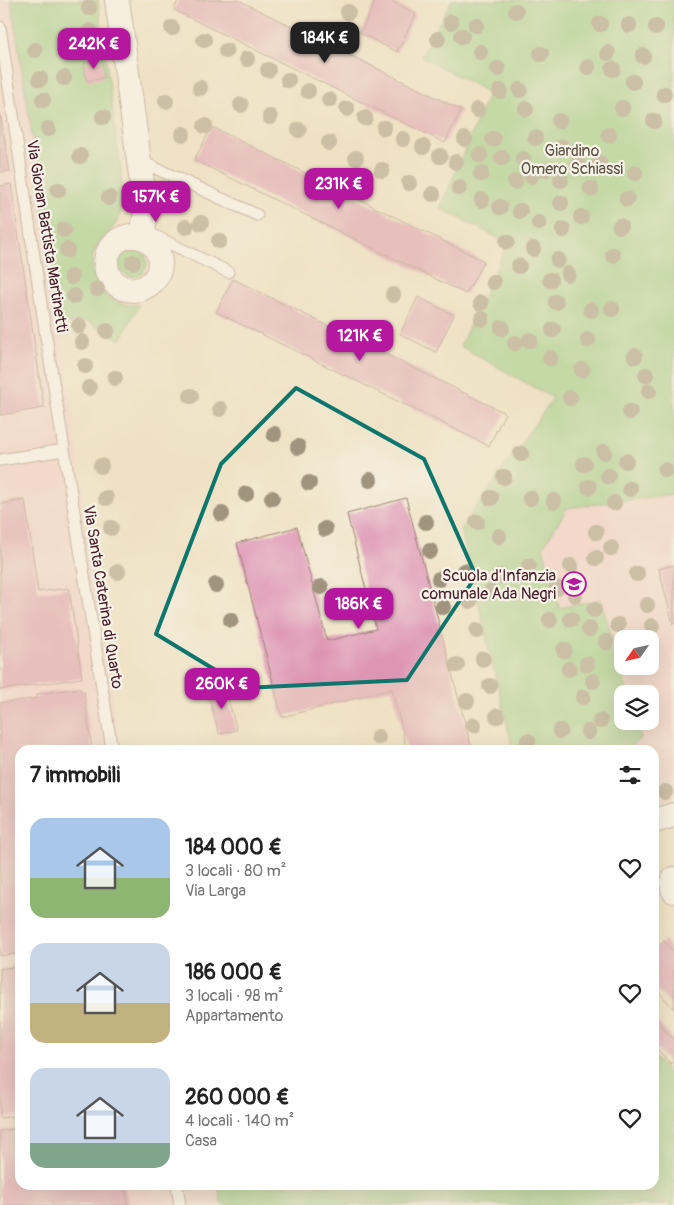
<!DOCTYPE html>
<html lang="it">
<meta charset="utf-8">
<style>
body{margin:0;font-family:Pangolin,sans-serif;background:#f2f2f2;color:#222;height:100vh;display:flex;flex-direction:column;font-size:19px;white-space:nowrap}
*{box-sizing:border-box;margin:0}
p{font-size:16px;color:#767676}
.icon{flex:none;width:28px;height:28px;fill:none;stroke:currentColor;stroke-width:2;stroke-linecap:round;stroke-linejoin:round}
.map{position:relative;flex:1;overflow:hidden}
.drawer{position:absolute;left:15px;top:745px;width:644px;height:445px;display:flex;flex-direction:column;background:#fff;border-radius:15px;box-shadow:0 5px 20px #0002}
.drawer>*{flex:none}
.needle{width:32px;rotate:236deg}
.buttons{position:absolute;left:614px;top:630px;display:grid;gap:10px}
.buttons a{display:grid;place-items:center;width:45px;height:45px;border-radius:10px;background:#fff;box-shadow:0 5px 20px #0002;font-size:25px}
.price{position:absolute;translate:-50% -42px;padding:0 11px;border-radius:10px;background:#b5179e;color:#fff;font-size:16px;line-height:32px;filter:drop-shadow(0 1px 2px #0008)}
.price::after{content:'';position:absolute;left:50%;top:30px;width:15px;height:11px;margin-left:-8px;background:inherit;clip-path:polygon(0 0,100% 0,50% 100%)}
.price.on{background:#222;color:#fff}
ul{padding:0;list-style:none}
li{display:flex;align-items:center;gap:15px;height:125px;padding:0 15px}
li span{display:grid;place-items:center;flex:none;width:140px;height:100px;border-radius:15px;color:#555}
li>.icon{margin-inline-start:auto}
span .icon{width:60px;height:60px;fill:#fffc;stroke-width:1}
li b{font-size:21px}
h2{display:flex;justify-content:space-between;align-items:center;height:60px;padding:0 15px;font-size:21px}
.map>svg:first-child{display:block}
.built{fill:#f7cfd1;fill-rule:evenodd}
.green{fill:#92ce82;stroke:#6e7656}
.building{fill:#de94b3}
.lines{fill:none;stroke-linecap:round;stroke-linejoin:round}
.lane-casing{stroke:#9c8078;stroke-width:13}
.street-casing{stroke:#9c8078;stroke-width:26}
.lane{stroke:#fff;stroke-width:11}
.street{stroke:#fff;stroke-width:24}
.tree{fill:#a0947e}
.marked{fill:none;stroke:#0f766e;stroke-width:4;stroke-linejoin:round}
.labels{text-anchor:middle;stroke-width:4.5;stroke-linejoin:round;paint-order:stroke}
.park-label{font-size:16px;fill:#605445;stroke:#f7f3e8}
.street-label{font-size:16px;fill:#4a1f2b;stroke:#f7f3e8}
.poi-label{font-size:16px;fill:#4a1f2b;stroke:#f7f3e8;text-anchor:end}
</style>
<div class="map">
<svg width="674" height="1205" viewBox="0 0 674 1205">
<rect width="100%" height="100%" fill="#f7f3e8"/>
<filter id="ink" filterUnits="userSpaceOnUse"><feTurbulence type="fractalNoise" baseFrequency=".02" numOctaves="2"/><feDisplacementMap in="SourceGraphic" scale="10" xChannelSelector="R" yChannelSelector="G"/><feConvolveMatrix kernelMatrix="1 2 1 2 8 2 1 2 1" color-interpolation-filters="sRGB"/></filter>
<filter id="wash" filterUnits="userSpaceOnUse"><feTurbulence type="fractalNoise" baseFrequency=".0096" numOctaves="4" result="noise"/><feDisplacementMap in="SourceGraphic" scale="20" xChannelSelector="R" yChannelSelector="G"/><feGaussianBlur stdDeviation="1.12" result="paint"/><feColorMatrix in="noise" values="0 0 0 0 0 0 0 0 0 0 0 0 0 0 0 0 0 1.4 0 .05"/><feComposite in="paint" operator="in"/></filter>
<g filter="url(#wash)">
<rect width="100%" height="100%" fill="#efe2c4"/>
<!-- built -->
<path class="built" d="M0,0H11L61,324L96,595L121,750H20V1185H218L222,1205H0Z
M674,290V797L654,803V750H513L461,529L553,398ZM622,639H650V666H622ZM622,694H650V721H622Z"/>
<!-- green -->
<path class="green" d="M11,0H98C104,43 109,86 115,129C118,153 124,179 122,204C120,236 87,237 93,270C96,287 106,300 124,304C129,306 134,304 139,305L121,340L87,321L61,324Z
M452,0H674V494L567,508L543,547L559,608L601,599L628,694H622V721H636L641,738L625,750H513L461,529L553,398L460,346L508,243L440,208L489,93L421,56Z
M119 263a14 14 0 1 1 28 0a14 14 0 1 1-28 0Z
M654,1057L674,1079V1205H669L635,1185H654Z
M218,1185H630L665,1205H222Z"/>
<g id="blocks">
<!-- building -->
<path class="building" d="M178,0H238L461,110L445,143L174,10Z
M376,0H389L416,14L397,52L360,33Z
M102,60L104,78L86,81L84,63Z
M0,112L10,171L0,172Z
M212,127L484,261L466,294L194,160Z
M11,184L44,408L0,415V186Z
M233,279L505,413L489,446L216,312Z
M418,297L454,315L436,352L400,334Z
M406,498L472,750H407L392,689L282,717L237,543L297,527L327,641L376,629L347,514Z
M25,500L38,592L69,588L82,678L0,690V504Z
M674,565V624H673L659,569Z
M224,685L237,730L219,734L207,689Z
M80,688L81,692L84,691L92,750H20V953L0,956V703L38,698L37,694Z
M664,941L674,952V1009L654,987V950Z
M20,966V1115L0,1118V969Z
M654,1018L674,1040V1061L671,1064L654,1046Z
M20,1128V1185H125L128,1205H0V1131Z"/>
</g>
</g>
<g filter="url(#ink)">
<use href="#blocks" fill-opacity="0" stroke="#9c8078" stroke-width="1"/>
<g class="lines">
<!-- lane casing -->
<g class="lane-casing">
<path id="lane" d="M0,27L45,330L112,750
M138,160L257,215
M143,230L228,272
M0,460L64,450
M177,1185L180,1205"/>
</g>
<!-- street casing -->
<g class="street-casing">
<path id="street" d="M117,0L146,212L142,237
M106 263a27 27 0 1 1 54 0a27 27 0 1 1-54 0Z
M654,821L674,815
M674,879L672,884L674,891"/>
</g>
<!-- lane -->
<use href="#lane" class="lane"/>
<!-- street -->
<use href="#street" class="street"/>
</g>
<!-- trees -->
<g class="tree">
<circle cx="89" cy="8" r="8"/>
<circle cx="516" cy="11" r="8"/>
<circle cx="348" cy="12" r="8"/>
<circle cx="451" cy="22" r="8"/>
<circle cx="600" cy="24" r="8"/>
<circle cx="476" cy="25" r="8"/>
<circle cx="629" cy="25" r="8"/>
<circle cx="656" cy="27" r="8"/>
<circle cx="172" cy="28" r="8"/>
<circle cx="90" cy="31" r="8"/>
<circle cx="462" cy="36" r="8"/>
<circle cx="438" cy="39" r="8"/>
<circle cx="204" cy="40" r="8"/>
<circle cx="35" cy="50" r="8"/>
<circle cx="226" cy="51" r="8"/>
<circle cx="480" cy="52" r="8"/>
<circle cx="608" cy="53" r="8"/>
<circle cx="541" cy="54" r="8"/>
<circle cx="643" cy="56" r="8"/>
<circle cx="247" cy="59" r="8"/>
<circle cx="588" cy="67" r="8"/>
<circle cx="498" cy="69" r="8"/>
<circle cx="613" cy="69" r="8"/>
<circle cx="268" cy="70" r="8"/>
<circle cx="64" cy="78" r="8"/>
<circle cx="40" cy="79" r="8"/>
<circle cx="288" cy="80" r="8"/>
<circle cx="633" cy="82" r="8"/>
<circle cx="200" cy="88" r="8"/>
<circle cx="520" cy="90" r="8"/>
<circle cx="308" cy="91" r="8"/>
<circle cx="500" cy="91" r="8"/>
<circle cx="664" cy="94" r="8"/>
<circle cx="43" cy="100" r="8"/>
<circle cx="329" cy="100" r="8"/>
<circle cx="166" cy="101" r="8"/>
<circle cx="241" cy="105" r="8"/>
<circle cx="622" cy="108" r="8"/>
<circle cx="347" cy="109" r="8"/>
<circle cx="526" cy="109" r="8"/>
<circle cx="477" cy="110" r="8"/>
<circle cx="103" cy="117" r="8"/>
<circle cx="270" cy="117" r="8"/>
<circle cx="365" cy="118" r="8"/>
<circle cx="559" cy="121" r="8"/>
<circle cx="654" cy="121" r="8"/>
<circle cx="205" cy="126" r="8"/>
<circle cx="384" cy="128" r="8"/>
<circle cx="48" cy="129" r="8"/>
<circle cx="299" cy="130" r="8"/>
<circle cx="183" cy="134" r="8"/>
<circle cx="609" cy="135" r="8"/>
<circle cx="535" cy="138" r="8"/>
<circle cx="403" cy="139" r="8"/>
<circle cx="465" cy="139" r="8"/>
<circle cx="493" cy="139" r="8"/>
<circle cx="329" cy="143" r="8"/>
<circle cx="423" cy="147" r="8"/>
<circle cx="562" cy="147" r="8"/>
<circle cx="480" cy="155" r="8"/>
<circle cx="80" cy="156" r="8"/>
<circle cx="440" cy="156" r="8"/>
<circle cx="356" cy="158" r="8"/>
<circle cx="502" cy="158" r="8"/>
<circle cx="523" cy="159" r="8"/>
<circle cx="456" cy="162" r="8"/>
<circle cx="599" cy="163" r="8"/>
<circle cx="578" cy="164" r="8"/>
<circle cx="382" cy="170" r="8"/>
<circle cx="545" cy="170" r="8"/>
<circle cx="635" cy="173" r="8"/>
<circle cx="481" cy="174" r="8"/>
<circle cx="531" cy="176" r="8"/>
<circle cx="561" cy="180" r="8"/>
<circle cx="515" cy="182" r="8"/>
<circle cx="409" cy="183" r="8"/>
<circle cx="459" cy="188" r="8"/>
<circle cx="591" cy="189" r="8"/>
<circle cx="58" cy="190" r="8"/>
<circle cx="433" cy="194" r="8"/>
<circle cx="109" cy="198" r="8"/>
<circle cx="627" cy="199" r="8"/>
<circle cx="482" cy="200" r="8"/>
<circle cx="561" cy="203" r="8"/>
<circle cx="500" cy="207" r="8"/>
<circle cx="520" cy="211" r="8"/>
<circle cx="581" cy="217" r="8"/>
<circle cx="201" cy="223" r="8"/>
<circle cx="539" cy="223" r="8"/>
<circle cx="620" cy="226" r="8"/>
<circle cx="186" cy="227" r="8"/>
<circle cx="64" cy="230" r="8"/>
<circle cx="563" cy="230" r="8"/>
<circle cx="219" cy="241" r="8"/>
<circle cx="507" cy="242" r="8"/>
<circle cx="533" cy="249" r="8"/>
<circle cx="67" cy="250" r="8"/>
<circle cx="613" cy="255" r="8"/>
<circle cx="558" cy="260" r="8"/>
<circle cx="133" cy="262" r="8"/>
<circle cx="519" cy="266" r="8"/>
<circle cx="568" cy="274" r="8"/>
<circle cx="71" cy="277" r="8"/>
<circle cx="550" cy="280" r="8"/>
<circle cx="493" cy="282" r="8"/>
<circle cx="97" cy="289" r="8"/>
<circle cx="393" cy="295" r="8"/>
<circle cx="74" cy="296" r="8"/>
<circle cx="556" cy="302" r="8"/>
<circle cx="481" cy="303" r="8"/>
<circle cx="612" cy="309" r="8"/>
<circle cx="591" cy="310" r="8"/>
<circle cx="482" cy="319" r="8"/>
<circle cx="79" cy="326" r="8"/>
<circle cx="502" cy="328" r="8"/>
<circle cx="553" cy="330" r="8"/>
<circle cx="107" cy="331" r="8"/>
<circle cx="530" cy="340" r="8"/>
<circle cx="588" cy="340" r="8"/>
<circle cx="82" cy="342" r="8"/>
<circle cx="515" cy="343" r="8"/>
<circle cx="635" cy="356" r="8"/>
<circle cx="550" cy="358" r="8"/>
<circle cx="85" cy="366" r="8"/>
<circle cx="582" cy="370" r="8"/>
<circle cx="646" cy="375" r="8"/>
<circle cx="115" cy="378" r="8"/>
<circle cx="89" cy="388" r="8"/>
<circle cx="649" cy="391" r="8"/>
<circle cx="191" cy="396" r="8"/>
<circle cx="570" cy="398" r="8"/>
<circle cx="220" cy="409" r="8"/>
<circle cx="630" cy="412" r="8"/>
<circle cx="274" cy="434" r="8"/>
<circle cx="298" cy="447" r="8"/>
<circle cx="604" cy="452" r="8"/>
<circle cx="521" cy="454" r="8"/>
<circle cx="626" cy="461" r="8"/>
<circle cx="584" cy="464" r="8"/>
<circle cx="101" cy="466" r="8"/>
<circle cx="665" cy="470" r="8"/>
<circle cx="608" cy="476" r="8"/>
<circle cx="504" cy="477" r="8"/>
<circle cx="370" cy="480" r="8"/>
<circle cx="309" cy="483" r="8"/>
<circle cx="589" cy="487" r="8"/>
<circle cx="630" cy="489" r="8"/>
<circle cx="246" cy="494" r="8"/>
<circle cx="106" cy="498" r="8"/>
<circle cx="272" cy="498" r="8"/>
<circle cx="491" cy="498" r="8"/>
<circle cx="530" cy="498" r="8"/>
<circle cx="554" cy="501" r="8"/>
<circle cx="614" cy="503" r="8"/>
<circle cx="222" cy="514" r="8"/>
<circle cx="426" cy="522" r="8"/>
<circle cx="477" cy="522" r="8"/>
<circle cx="111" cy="528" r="8"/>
<circle cx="325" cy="529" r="8"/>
<circle cx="596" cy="532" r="8"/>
<circle cx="499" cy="536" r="8"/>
<circle cx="611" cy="548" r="8"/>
<circle cx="430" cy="551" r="8"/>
<circle cx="596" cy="558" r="8"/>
<circle cx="529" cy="566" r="8"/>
<circle cx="571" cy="566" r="8"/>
<circle cx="464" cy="571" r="8"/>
<circle cx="118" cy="572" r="8"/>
<circle cx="637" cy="574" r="8"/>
<circle cx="500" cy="576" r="8"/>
<circle cx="439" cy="579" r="8"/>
<circle cx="216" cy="585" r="8"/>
<circle cx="321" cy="587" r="8"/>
<circle cx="557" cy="588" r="8"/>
<circle cx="491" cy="592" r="8"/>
<circle cx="575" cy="595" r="8"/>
<circle cx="470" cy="601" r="8"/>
<circle cx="647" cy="605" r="8"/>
<circle cx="443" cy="607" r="8"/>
<circle cx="594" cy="610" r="8"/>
<circle cx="571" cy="619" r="8"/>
<circle cx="231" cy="620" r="8"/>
<circle cx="550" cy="620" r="8"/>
<circle cx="618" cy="625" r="8"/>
<circle cx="652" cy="626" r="8"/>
<circle cx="589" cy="629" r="8"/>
<circle cx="477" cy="631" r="8"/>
<circle cx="606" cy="642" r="8"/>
<circle cx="564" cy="650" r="8"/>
<circle cx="483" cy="659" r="8"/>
<circle cx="587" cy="664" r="8"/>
<circle cx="457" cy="665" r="8"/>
<circle cx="569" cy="669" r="8"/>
<circle cx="593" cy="681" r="8"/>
<circle cx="490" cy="686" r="8"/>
<circle cx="583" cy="697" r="8"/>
<circle cx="467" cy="701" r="8"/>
<circle cx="497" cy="716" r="8"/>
<circle cx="600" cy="721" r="8"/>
<circle cx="474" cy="725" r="8"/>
<circle cx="560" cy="731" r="8"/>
<circle cx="588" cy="732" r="8"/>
<circle cx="378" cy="737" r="8"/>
<circle cx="528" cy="741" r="8"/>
<circle cx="665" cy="792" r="8"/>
</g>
</g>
<!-- marked area -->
<path d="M0 0H674V1205H0ZM296,388L424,459L476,576L407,680L245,688L156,634L221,464Z" fill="#efe2c4" fill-opacity=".55" fill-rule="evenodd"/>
<path class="marked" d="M296,388L424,459L476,576L407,680L245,688L156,634L221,464Z"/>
<!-- icons -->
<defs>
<g id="school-ring" transform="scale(1.25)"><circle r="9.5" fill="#f7f3e8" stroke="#b5179e" stroke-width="1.5"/><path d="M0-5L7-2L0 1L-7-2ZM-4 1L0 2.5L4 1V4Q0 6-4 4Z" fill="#b5179e"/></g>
</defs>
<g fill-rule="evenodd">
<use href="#school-ring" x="574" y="584"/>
</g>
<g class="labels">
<!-- park labels -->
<g class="park-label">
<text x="572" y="156">Giardino<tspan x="572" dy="18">Omero Schiassi</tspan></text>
</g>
<!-- street labels -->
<g class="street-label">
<text transform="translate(48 236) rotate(81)" y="6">Via Giovan Battista Martinetti</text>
<text transform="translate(104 597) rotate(81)" y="6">Via Santa Caterina di Quarto</text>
</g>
<!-- poi labels -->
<g class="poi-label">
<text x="556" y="581">Scuola d'Infanzia<tspan x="556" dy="18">comunale Ada Negri</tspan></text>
</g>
</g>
</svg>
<div class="buttons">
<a><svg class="needle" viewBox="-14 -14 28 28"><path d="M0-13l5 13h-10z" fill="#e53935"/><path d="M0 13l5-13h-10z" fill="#767676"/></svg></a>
<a><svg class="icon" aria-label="layers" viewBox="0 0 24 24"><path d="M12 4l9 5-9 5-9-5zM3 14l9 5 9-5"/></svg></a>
</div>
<b class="price on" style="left:325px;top:64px">184K €</b>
<b class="price" style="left:94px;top:70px">242K €</b>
<b class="price" style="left:339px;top:210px">231K €</b>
<b class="price" style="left:156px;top:223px">157K €</b>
<b class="price" style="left:360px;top:362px">121K €</b>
<b class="price" style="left:359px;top:630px">186K €</b>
<b class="price" style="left:222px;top:710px">260K €</b>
<section class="drawer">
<h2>7 immobili<svg class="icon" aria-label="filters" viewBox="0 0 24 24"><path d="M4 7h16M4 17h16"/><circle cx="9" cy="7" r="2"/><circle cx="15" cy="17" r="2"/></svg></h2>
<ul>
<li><span style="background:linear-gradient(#a9c7e8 60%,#8fb573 0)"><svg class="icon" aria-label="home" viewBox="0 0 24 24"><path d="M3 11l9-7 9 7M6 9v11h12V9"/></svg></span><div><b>184 000 €</b><p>3 locali · 80 m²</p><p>Via Larga</p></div><svg class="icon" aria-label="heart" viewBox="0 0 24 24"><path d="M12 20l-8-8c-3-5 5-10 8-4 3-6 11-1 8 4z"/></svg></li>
<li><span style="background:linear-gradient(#c9d6e8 60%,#c2b280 0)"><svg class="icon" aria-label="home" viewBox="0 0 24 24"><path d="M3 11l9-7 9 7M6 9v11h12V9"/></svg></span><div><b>186 000 €</b><p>3 locali · 98 m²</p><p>Appartamento</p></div><svg class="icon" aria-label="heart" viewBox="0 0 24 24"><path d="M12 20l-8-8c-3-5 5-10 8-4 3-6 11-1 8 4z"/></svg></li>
<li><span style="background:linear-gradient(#c9d6e8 75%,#7fa58c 0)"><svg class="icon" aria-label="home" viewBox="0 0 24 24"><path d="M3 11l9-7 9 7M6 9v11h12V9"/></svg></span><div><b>260 000 €</b><p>4 locali · 140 m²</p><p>Casa</p></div><svg class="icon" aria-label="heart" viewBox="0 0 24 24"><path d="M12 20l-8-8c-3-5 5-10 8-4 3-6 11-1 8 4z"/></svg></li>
</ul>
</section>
</div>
